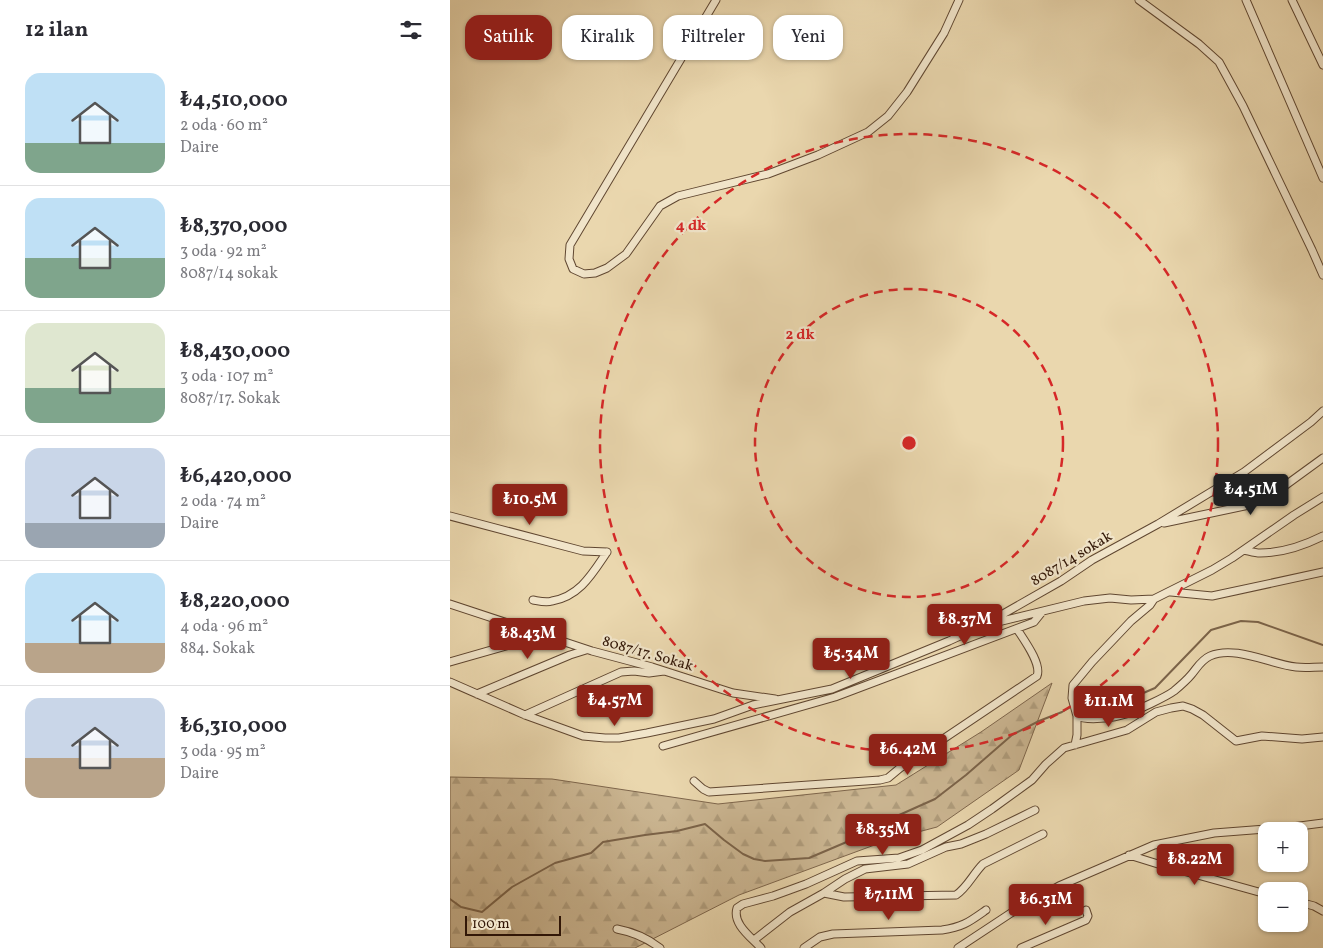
<!DOCTYPE html>
<html lang="tr">
<meta charset="utf-8">
<style>
body{margin:0;font-family:Vollkorn,serif;background:#f2f2f3;color:#2b2b33;height:100vh;display:flex;flex-direction:column;font-size:19px;white-space:nowrap}
*{box-sizing:border-box;margin:0}
p{font-size:16px;color:#7c7c81}
.icon{flex:none;width:28px;height:28px;fill:none;stroke:currentColor;stroke-width:2;stroke-linecap:round;stroke-linejoin:round}
.map{position:relative;flex:1;overflow:hidden}
.side{display:flex;flex-direction:column;background:#fff;width:450px}
.side>*{flex:none}
.banner{position:absolute;left:15px;top:15px;width:475px;height:45px;display:flex;gap:10px}
.controls{position:absolute;left:808px;top:822px;display:grid;gap:10px}
.controls a{display:grid;place-items:center;width:50px;height:50px;border-radius:10px;background:#fff;box-shadow:0 1px 4px #0004;font-size:25px}
.scale{position:absolute;left:15px;bottom:12px;width:96px;box-sizing:border-box;padding-left:5px;border:2px solid #321707;border-top:0;font-size:14px;line-height:18px;white-space:nowrap;color:#321707;-webkit-text-stroke:4px #f1e5ca;paint-order:stroke}
.price{position:absolute;translate:-50% -42px;padding:0 11px;border-radius:5px;background:#8f2418;color:#fff;font-size:16px;line-height:32px;filter:drop-shadow(0 1px 2px #0008)}
.price::after{content:'';position:absolute;left:50%;top:30px;width:15px;height:11px;margin-left:-8px;background:inherit;clip-path:polygon(0 0,100% 0,50% 100%)}
.price.selected{background:#222;color:#fff}
ul{padding:0;list-style:none}
li{display:flex;align-items:center;gap:15px;height:125px;padding:0 25px}
li+li{border-top:1px solid #e1e1e2}
li span{display:grid;place-items:center;flex:none;width:140px;height:100px;border-radius:15px;color:#555}
li>.icon{margin-inline-start:auto}
span .icon{width:60px;height:60px;fill:#fffc;stroke-width:1}
li b{font-size:21px}
h2{display:flex;justify-content:space-between;align-items:center;height:60px;padding:0 25px;font-size:21px}
.tag{padding:0 18px;border-radius:15px;background:#fff;box-shadow:0 1px 4px #0004;font-size:18px;line-height:45px}
.tag.selected{background:#8f2418;color:#fff}
main{display:flex;flex:1;min-height:0}
.map>svg:first-child{display:block}
.forest{fill:url(#forest-firs);stroke:#7e664c}
.lines{fill:none;stroke-linecap:round;stroke-linejoin:round}
.stream{stroke:#7b6349;stroke-width:2}
.minor-casing{stroke:#604731;stroke-width:9}
.minor{stroke:#f1e5ca;stroke-width:7}
.ring{fill:none;stroke:#d62828;stroke-width:2.5;stroke-dasharray:9 6}
.labels{text-anchor:middle;stroke-width:4.5;stroke-linejoin:round;paint-order:stroke}
.street-label{font-size:15px;fill:#321707;stroke:#f1e5ca}
.centre{fill:#d62828;stroke:#f1e5ca;stroke-width:2.5}
.ring-label{font-size:15px;text-anchor:middle;font-weight:bold;fill:#d62828;stroke:#f1e5ca;stroke-width:4.5;stroke-linejoin:round;paint-order:stroke}
</style>
<main>
<section class="side">
<h2>12 ilan<svg class="icon" aria-label="filters" viewBox="0 0 24 24"><path d="M4 7h16M4 17h16"/><circle cx="9" cy="7" r="2"/><circle cx="15" cy="17" r="2"/></svg></h2>
<ul>
<li><span style="background:linear-gradient(#bfe0f5 70%,#7fa58c 0)"><svg class="icon" aria-label="home" viewBox="0 0 24 24"><path d="M3 11l9-7 9 7M6 9v11h12V9"/></svg></span><div><b>₺4,510,000</b><p>2 oda · 60 m²</p><p>Daire</p></div></li>
<li><span style="background:linear-gradient(#bfe0f5 60%,#7fa58c 0)"><svg class="icon" aria-label="home" viewBox="0 0 24 24"><path d="M3 11l9-7 9 7M6 9v11h12V9"/></svg></span><div><b>₺8,370,000</b><p>3 oda · 92 m²</p><p>8087/14 sokak</p></div></li>
<li><span style="background:linear-gradient(#dfe7d0 65%,#7fa58c 0)"><svg class="icon" aria-label="home" viewBox="0 0 24 24"><path d="M3 11l9-7 9 7M6 9v11h12V9"/></svg></span><div><b>₺8,430,000</b><p>3 oda · 107 m²</p><p>8087/17. Sokak</p></div></li>
<li><span style="background:linear-gradient(#c9d6e8 75%,#9aa5b1 0)"><svg class="icon" aria-label="home" viewBox="0 0 24 24"><path d="M3 11l9-7 9 7M6 9v11h12V9"/></svg></span><div><b>₺6,420,000</b><p>2 oda · 74 m²</p><p>Daire</p></div></li>
<li><span style="background:linear-gradient(#bfe0f5 70%,#b9a48a 0)"><svg class="icon" aria-label="home" viewBox="0 0 24 24"><path d="M3 11l9-7 9 7M6 9v11h12V9"/></svg></span><div><b>₺8,220,000</b><p>4 oda · 96 m²</p><p>884. Sokak</p></div></li>
<li><span style="background:linear-gradient(#c9d6e8 60%,#b9a48a 0)"><svg class="icon" aria-label="home" viewBox="0 0 24 24"><path d="M3 11l9-7 9 7M6 9v11h12V9"/></svg></span><div><b>₺6,310,000</b><p>3 oda · 95 m²</p><p>Daire</p></div></li>
</ul>
</section>
<div class="map">
<svg width="873" height="948" viewBox="0 0 873 948">
<defs>
<pattern id="forest-firs" width="22" height="20" patternUnits="userSpaceOnUse" patternTransform="scale(1.25)"><rect width="22" height="20" fill="#cbb692"/><path d="M5 1l3.5 6h-7zM16 11l3.5 6h-7z" fill="#af9c7c"/></pattern>
</defs>
<rect width="100%" height="100%" fill="#ead7ae"/>
<filter id="stains"><feTurbulence type="fractalNoise" baseFrequency=".004" numOctaves="4"/><feColorMatrix values="0 0 0 0 .2 0 0 0 0 .09 0 0 0 0 .02 0 0 0 .5 -.17"/></filter>
<radialGradient id="worn" r=".72"><stop offset=".6" stop-color="#630" stop-opacity="0"/><stop offset="1" stop-color="#630" stop-opacity=".3"/></radialGradient>
<!-- forest -->
<path class="forest" d="M602,683L569,770L487,827L438,840L289,895L185,948H0V777L102,779L268,804L446,785L531,732Z"/>
<g class="lines">
<!-- stream -->
<path class="stream" d="M635,702L672,703L684,697L705,688L761,630L791,621L808,622L873,645
M0,899L11,907L32,912L62,887L105,863L141,853L153,842L195,835L227,831L255,824L274,840L293,854L304,859L315,861L359,858L406,838L438,820L485,799L516,775L562,735L589,721L612,712L619,708"/>
<!-- minor casing -->
<g class="minor-casing">
<path id="minor" d="M266,0L120,245L119,259L123,269L134,274L145,273L157,268L176,254L210,206L228,196L318,174L368,155L418,132L438,116L457,92L494,33L509,0
M689,0L749,44L769,62L793,106L862,250L873,275
M796,0L873,178
M842,0L873,65
M0,516L133,551L157,552
M714,523L799,505L829,490L873,458
M794,550C799,551 805,553 810,553C831,553 855,545 873,536
M721,592L762,596L873,572
M704,599L700,605L681,621L642,662L623,685L622,698L627,716C637,721 664,718 676,714C686,711 716,697 724,691C730,686 736,681 741,675C747,668 751,660 760,656C785,645 820,664 846,667C855,668 864,667 873,667
M83,600C89,601 96,603 102,601C130,596 142,574 157,552
M0,604L142,651L202,667L283,693L325,699
M540,624L634,601L660,598L681,600L704,599L762,570L782,558L844,515L873,497
M0,662L94,635
M0,682L75,715L133,736L155,738H169L197,733L264,719L303,705L382,689L499,641L532,626L611,581L642,560L708,524L794,472L861,422L873,411
M27,694L120,655L136,650
M75,715L171,672L184,671L199,673L214,671
M625,745L627,735V716
M213,746L385,697L584,622L592,612
M244,781L253,789L259,792L430,780L438,778L450,768L587,676C592,664 574,640 567,629
M679,855L708,864L816,894
M374,893L394,897L506,895C517,888 523,874 533,864L593,834
M849,902L864,906L873,911
M167,929C183,932 197,938 210,948
M304,940L340,912L374,893L395,879L415,869L458,864L496,847L511,844L536,834L585,810
M311,948C301,937 282,924 287,908L293,904L323,896L356,884L407,861L449,858L472,850L518,825L542,809L582,780L596,764L614,748L677,730L706,712L721,708L733,706L742,709L753,715L786,741L812,736L852,739L873,737
M354,948L370,937L383,934L492,930C513,927 519,922 536,910
M508,948L561,913L609,886L704,845L764,833L842,827L873,823
M571,948L636,920L638,916L636,910"/>
</g>
<!-- minor -->
<use href="#minor" class="minor"/>
</g>
<!-- distance rings -->
<g class="ring">
<circle cx="459" cy="443" r="154"/>
<circle cx="459" cy="443" r="309"/>
</g>
<g class="labels">
<!-- street labels -->
<g class="street-label">
<text transform="translate(621 558) rotate(-31)" y="5">8087/14 sokak</text>
<text transform="translate(198 653) rotate(16)" y="5">8087/17. Sokak</text>
</g>
</g>
<circle cx="459" cy="443" r="8" class="centre"/>
<g class="ring-label">
<text x="241" y="230">4 dk</text>
<text x="350" y="339">2 dk</text>
</g>
<rect width="100%" height="100%" filter="url(#stains)"/>
<rect width="100%" height="100%" fill="url(#worn)"/>
</svg>
<div class="controls">
<a>+</a>
<a>−</a>
</div>
<div class="scale">100 m</div>
<b class="price selected" style="left:801px;top:516px">₺4.51M</b>
<b class="price" style="left:80px;top:526px">₺10.5M</b>
<b class="price" style="left:515px;top:646px">₺8.37M</b>
<b class="price" style="left:78px;top:660px">₺8.43M</b>
<b class="price" style="left:401px;top:680px">₺5.34M</b>
<b class="price" style="left:165px;top:727px">₺4.57M</b>
<b class="price" style="left:659px;top:728px">₺11.1M</b>
<b class="price" style="left:458px;top:776px">₺6.42M</b>
<b class="price" style="left:433px;top:856px">₺8.35M</b>
<b class="price" style="left:745px;top:886px">₺8.22M</b>
<b class="price" style="left:439px;top:921px">₺7.11M</b>
<b class="price" style="left:596px;top:926px">₺6.31M</b>
<div class="banner">
<a class="tag selected">Satılık</a>
<a class="tag">Kiralık</a>
<a class="tag">Filtreler</a>
<a class="tag">Yeni</a>
</div>
</div>
</main>
